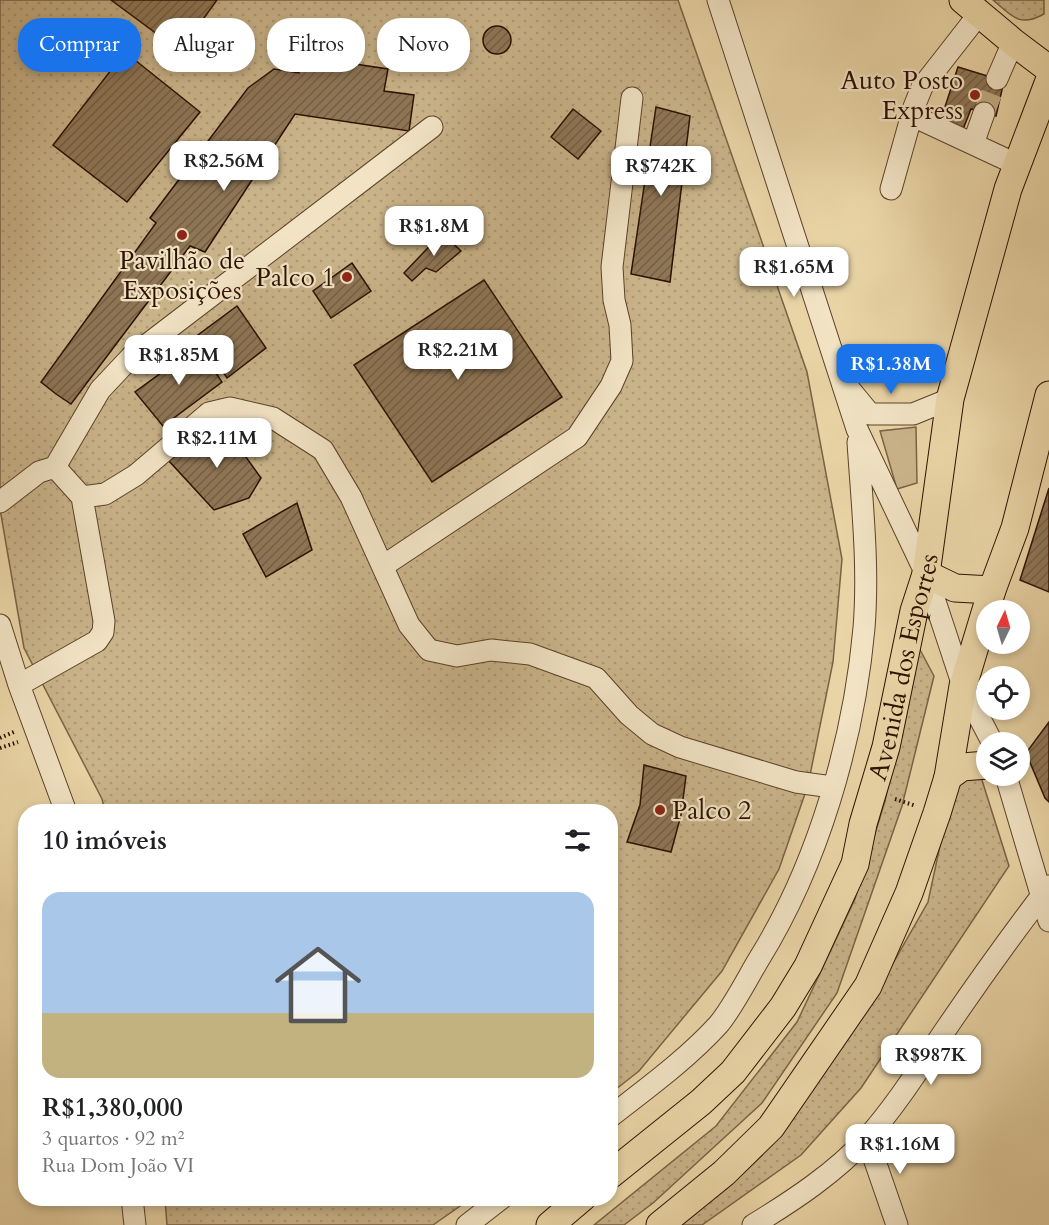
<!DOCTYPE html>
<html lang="pt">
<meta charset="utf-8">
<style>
body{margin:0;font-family:Cardo,serif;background:#f2f2f2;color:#202124;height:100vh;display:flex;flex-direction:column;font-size:22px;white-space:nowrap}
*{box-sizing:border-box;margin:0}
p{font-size:20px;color:#757577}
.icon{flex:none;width:33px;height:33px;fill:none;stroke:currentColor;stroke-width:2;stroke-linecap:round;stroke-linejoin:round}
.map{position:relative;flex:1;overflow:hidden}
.sheet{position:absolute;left:18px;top:804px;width:600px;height:402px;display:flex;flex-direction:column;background:#fff;border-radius:24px;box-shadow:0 3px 9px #0003}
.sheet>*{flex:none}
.top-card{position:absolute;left:18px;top:18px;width:600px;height:54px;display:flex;gap:12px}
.needle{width:39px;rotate:5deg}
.tools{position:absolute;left:976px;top:600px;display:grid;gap:12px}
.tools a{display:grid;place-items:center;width:54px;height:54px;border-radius:50%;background:#fff;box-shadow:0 3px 9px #0003;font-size:30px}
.price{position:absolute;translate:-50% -51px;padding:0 14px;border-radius:12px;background:#fff;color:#222;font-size:20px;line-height:39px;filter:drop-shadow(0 2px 3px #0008)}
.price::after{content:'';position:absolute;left:50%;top:36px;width:18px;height:14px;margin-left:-9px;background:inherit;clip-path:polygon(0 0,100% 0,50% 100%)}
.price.active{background:#1a73e8;color:#fff}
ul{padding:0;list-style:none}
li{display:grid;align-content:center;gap:12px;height:318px;padding:0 24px}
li+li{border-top:2px solid #e0e0e0}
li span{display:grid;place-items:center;height:186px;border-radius:18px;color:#555}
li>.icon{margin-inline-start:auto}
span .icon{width:108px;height:108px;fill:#fffc;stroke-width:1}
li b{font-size:26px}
h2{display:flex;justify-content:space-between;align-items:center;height:72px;padding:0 24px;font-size:26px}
.pill{padding:0 21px;border-radius:24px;background:#fff;box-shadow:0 3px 9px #0003;font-size:21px;line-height:54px}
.pill.active{background:#1a73e8;color:#fff}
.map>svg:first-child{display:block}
.grass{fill:#c9b389;stroke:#7a6244;stroke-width:1.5}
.park{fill:url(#park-dots);stroke:#7a6244;stroke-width:1.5}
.building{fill:url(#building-hatch);stroke:#2c1000;stroke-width:1.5}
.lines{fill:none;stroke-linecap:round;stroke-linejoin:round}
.minor-tunnel{stroke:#c3ad84;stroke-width:21;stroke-dasharray:21 10;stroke-linecap:butt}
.minor-casing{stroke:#5b4129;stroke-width:23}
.major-casing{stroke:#2c1000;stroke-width:29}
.path{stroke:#2c1000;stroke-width:4;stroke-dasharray:1.5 3;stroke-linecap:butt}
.minor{stroke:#f1e3c4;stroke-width:21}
.major{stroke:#e9d4a5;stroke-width:27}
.poi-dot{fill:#8f2418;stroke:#f1e3c4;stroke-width:2}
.labels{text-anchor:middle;stroke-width:4.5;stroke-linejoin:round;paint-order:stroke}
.poi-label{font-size:26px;fill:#2c1000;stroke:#f1e3c4;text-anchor:end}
.street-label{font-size:26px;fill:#2c1000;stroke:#f1e3c4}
</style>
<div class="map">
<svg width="1049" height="1225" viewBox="0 0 1049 1225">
<defs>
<pattern id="park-dots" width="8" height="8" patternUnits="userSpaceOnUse" patternTransform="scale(1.5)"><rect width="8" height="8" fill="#c9b389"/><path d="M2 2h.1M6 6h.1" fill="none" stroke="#ad9974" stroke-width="1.8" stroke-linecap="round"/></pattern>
<pattern id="building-hatch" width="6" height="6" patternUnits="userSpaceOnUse" patternTransform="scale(1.5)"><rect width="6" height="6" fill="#8e7656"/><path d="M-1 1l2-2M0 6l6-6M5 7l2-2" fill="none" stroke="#745f45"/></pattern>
</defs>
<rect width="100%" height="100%" fill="#e9d4a5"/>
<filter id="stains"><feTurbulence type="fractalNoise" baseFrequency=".00333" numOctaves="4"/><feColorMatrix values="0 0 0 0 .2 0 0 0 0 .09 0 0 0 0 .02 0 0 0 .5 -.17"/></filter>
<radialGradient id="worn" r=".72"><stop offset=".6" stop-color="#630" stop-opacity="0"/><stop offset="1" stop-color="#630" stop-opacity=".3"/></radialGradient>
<!-- grass -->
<path class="grass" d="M916,427L917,483L897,489L880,431Z"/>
<!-- park -->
<path class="park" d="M0,0H678L807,372L842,559L833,662L808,785L779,869L722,971L639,1071L611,1093L610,812L105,811L102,799L24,648L0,509Z
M993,0H1044V14C1019,28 1012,16 993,0Z
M918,646L934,676L902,806L837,993L762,1103L653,1203L624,1225H594L716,1126L797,1022L855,899L885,801Z
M968,776L981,777L1009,866L861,1088L801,1155L702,1225H676L727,1188L786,1125L884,979L928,902L953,785Z
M165,1199V1198L470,1199L433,1225H167Z"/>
<!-- building -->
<path class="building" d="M111,0H217L180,51Z
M483 40a14 14 0 1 1 28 0a14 14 0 1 1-28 0Z
M125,52L200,112L127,202L53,145Z
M301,56L388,69L384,91L414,95L409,131L295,114L205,252L190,246L71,404L56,394L41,382L156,223L150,218L248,88L274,69L299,73Z
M958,67L1004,81L996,116L971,109L962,132L940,122Z
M656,107L690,116L670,282L631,274Z
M573,109L601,131L578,159L551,137Z
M442,233L461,251L436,272L426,268L412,281L404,273Z
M352,263L371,291L331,318L313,291Z
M484,280L562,397L432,482L354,365Z
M237,306L266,348L227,378L198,335Z
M198,346L222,382L163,426L135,392Z
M220,421L261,478L249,498L214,510L169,461Z
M1049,488V592L1020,580Z
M297,503L312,550L266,577L243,534Z
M1049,722V802L1045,798L1026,753Z
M644,765L686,776L681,815L671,852L627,842L640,805Z"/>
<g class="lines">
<!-- minor-tunnel -->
<path class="minor-tunnel" d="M984,113L997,79"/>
<!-- minor casing -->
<g class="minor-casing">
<path id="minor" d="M718,0L857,429L926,574L963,686L992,742
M997,79L1013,42
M913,116L1018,165
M973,144L984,113
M891,189L914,107L922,87L979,14
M847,386L870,414H913L950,399
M82,497L105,494L136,475L209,413L230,408L273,418L323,450L351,497L409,625L429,650L457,656L491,650L530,654L596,678L629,715L652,734L680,747L796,782L832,787
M0,502L39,472L55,467L100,390L131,357L432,127
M383,566L577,437L611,386L622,361L620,325L614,300L612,267L632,98
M0,625L19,685L66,812
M19,685L97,641L103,632L104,621L82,497L55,467
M1006,776L1049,921
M610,1117C647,1088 686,1060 718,1025C732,1009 747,979 759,959C818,864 854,740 864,628C869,566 862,504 858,442
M867,1138L897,1225
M132,1198L135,1225
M467,1225L502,1198
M753,1225C794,1200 835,1173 868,1137C898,1103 922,1064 948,1026C980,979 1014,932 1049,886"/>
</g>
<!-- major casing -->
<g class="major-casing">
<g id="major">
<path d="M963,0L1013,42L1049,69"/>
<path d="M926,574L955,588L992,590"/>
<path d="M948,777L962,767L987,765"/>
<path id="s1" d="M610,1175L701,1102L733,1072L783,1007L808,966L855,864L863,824L886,747L914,611L926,574L950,399L1008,189L1049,81"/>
<path d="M550,1225L582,1198"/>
<path d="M660,1225L724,1173L771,1127L868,986L909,893L937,813L948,777L963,686L992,590L1015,528L1049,395"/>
</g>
</g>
<!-- path -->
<path class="path" d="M0,738L16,731
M0,748L18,742
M895,799L916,806"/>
<!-- minor -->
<use href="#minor" class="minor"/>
<!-- major -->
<use href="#major" class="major"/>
</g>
<!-- markers -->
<g class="poi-dot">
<circle cx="975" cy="95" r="6"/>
<circle cx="182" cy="235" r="6"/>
<circle cx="347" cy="277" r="6"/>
<circle cx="660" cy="810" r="6"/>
</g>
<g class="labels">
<!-- poi labels -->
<g class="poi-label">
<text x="963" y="89">Auto Posto<tspan x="963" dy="30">Express</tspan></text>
<text x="182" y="269" text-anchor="middle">Pavilhão de<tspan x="182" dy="30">Exposições</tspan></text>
<text x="335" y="286">Palco 1</text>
<text x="672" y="819" text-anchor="start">Palco 2</text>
</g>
<!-- street labels -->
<g class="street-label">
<text dy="9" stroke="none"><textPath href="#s1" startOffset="606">Avenida dos Esportes</textPath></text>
</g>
</g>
<rect width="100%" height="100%" filter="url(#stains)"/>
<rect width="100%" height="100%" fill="url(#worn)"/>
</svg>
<div class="tools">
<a><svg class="needle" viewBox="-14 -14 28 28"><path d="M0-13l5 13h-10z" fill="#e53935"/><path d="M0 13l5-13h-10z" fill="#757577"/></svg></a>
<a><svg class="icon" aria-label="locate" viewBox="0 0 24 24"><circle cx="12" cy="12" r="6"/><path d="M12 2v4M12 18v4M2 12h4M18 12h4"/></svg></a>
<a><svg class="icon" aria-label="layers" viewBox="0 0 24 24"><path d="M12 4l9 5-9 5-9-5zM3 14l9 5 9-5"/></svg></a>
</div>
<b class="price" style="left:224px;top:192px">R$2.56M</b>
<b class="price" style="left:661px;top:197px">R$742K</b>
<b class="price" style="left:434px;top:257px">R$1.8M</b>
<b class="price" style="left:794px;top:298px">R$1.65M</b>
<b class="price" style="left:458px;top:381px">R$2.21M</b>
<b class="price" style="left:179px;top:386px">R$1.85M</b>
<b class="price active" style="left:891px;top:395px">R$1.38M</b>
<b class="price" style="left:217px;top:469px">R$2.11M</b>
<b class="price" style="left:931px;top:1086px">R$987K</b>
<b class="price" style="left:900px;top:1175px">R$1.16M</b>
<div class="top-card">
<a class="pill active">Comprar</a>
<a class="pill">Alugar</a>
<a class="pill">Filtros</a>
<a class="pill">Novo</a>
</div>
<section class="sheet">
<h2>10 imóveis<svg class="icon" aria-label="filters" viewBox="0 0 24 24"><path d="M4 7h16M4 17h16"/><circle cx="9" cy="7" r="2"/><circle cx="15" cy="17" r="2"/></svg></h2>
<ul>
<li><span style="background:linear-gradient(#a9c7e8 65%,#c2b280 0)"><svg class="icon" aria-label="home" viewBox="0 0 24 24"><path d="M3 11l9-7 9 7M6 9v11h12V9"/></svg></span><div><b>R$1,380,000</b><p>3 quartos · 92 m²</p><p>Rua Dom João VI</p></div></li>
</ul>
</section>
</div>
